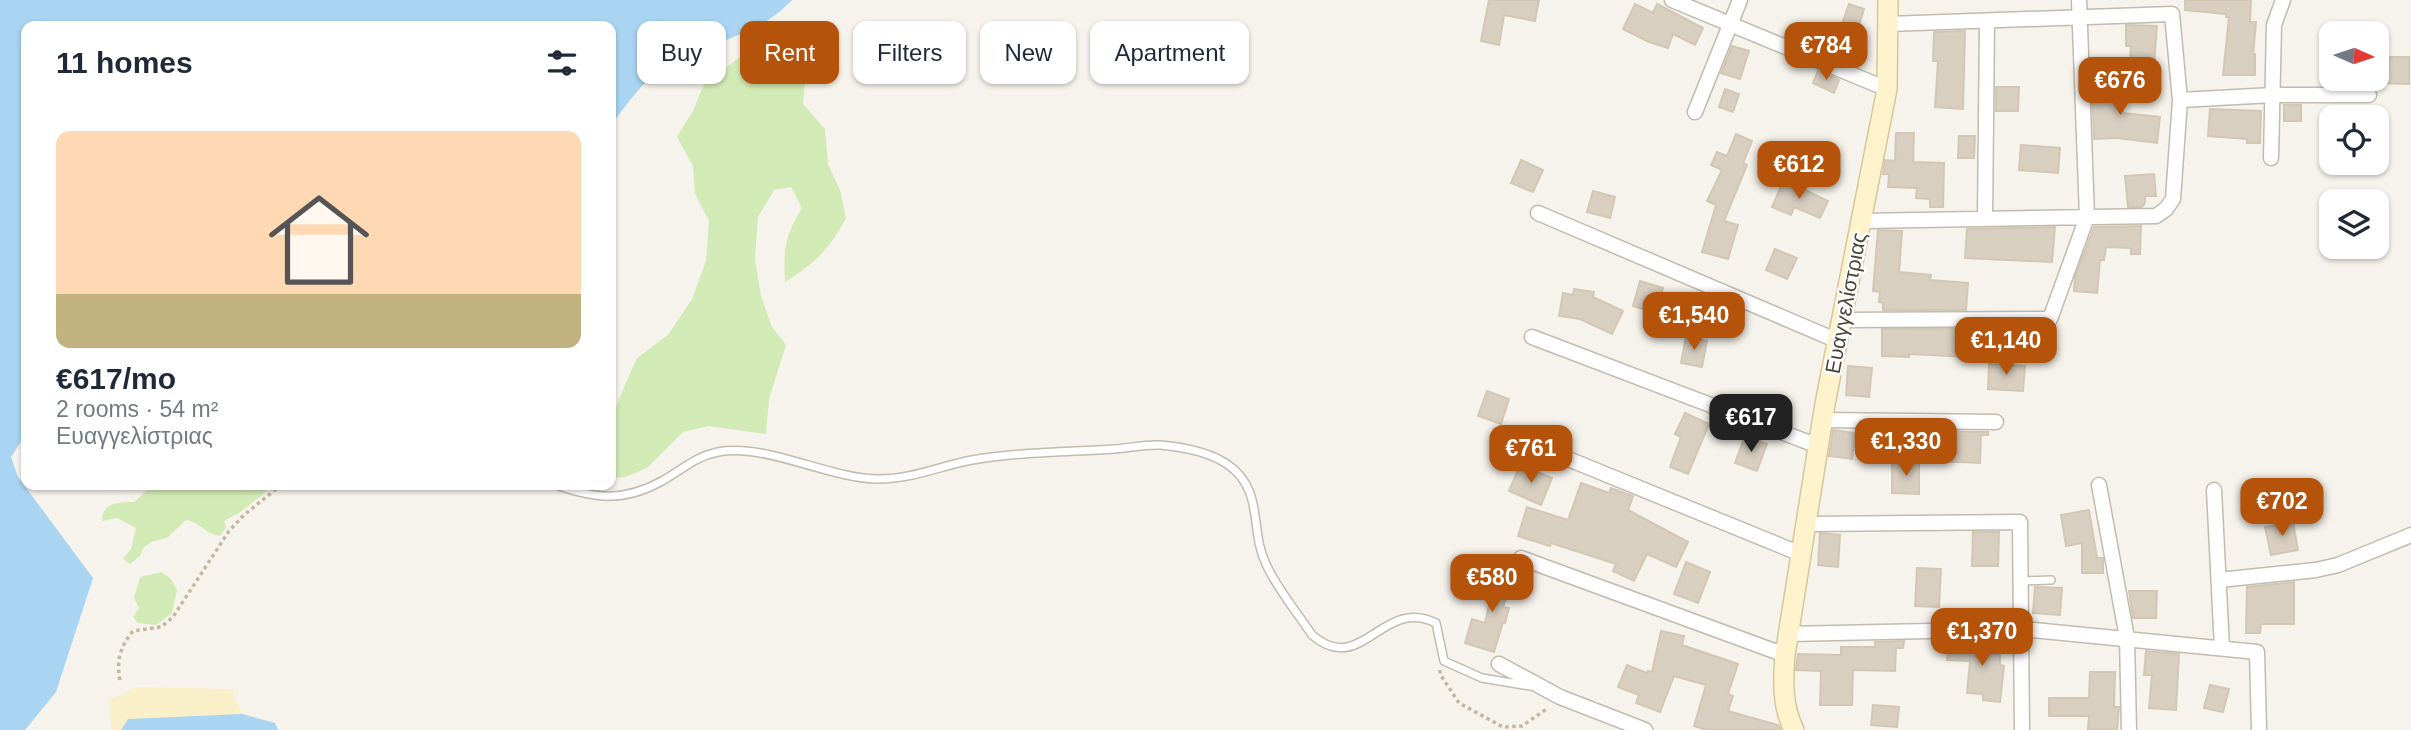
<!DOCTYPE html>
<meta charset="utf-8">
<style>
body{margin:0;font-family:Arial,sans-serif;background:#f6f6f7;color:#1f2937;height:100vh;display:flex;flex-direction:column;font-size:26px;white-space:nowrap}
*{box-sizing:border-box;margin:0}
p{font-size:23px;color:#747a83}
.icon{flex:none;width:38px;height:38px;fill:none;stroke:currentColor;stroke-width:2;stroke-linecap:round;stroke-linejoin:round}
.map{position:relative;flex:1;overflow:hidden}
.sheet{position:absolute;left:21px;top:21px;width:595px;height:469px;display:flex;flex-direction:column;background:#fff;border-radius:14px;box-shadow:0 2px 5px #0004}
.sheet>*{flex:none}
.guide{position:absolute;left:637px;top:21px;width:665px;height:63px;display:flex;gap:14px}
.needle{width:46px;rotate:93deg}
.fabs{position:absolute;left:2319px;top:21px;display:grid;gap:14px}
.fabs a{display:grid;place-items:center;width:70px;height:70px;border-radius:14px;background:#fff;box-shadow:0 2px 5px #0004;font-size:35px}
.price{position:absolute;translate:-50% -60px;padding:0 16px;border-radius:14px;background:#b45309;color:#fff;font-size:23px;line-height:46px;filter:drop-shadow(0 2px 4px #0008)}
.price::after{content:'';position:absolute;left:50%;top:42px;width:21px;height:16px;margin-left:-10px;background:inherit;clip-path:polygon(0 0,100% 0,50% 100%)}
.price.active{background:#222;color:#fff}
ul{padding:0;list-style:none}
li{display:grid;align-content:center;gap:14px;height:371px;padding:0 35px}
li+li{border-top:2px solid #e0e1e3}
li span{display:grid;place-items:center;height:217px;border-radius:14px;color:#555}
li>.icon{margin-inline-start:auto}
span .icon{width:126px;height:126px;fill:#fffc;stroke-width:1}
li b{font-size:30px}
h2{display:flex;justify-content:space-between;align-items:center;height:84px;padding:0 35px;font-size:30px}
.chip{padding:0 24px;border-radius:14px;background:#fff;box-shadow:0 2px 5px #0004;font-size:24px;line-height:63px}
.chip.active{background:#b45309;color:#fff}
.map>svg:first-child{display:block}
.green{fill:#d2eab5}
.sand{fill:#f9efc9}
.water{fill:#a9d4f2}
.building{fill:#d8cfc1;stroke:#d3c7b4;stroke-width:2}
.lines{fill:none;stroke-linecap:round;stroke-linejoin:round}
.lane-casing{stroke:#c2bbae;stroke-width:10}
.street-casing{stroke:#c2bbae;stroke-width:17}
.secondary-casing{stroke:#d6c79b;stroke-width:22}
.path{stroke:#c4b79f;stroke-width:3.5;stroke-dasharray:3.5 3.5;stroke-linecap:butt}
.lane{stroke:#fff;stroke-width:7}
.street{stroke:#fff;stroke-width:14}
.secondary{stroke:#fff3cd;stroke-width:19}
.labels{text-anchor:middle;stroke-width:5;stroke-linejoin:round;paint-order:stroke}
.street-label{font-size:21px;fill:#4b4439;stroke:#fff}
</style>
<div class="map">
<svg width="2411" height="730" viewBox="0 0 2411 730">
<rect width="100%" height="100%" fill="#f6f3ec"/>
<!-- green -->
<path class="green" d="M775,42C808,63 807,66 803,104L825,129L828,164L840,190L846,218C829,250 815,263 785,282C783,251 785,235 802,208L791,187L774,190L758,217L755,259L761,296L772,327L786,345L769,399L766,434L708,426L683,432L647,468L625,477L611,478V421L624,387L637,358L668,335L692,299L706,261L709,221L695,194L693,166L677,137L693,111L704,84L752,48Z
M153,485H275L239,513L224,521L226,527L220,536C206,534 198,521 186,520L167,538L151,542L143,548L140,556L130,564L123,559L131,549L136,528L117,518L102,521C102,502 119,502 134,502Z
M161,572L170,578L177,590L172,613L156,625L138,623L133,617L139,608L134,598L140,577Z"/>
<!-- sand -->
<path class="sand" d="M137,687L232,689L242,714L128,719L121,730H112L109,700Z"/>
<!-- water -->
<path class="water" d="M0,0H792C757,38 708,41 667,66C643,79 627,105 611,125V26H26V434L11,457L18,477L93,578L56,692L25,730H0Z
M242,714L275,723L278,730H121L128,719Z"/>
<!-- building -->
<path class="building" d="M1489,0H1539L1535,21L1504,15L1499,45L1481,41Z
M2185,0H2251L2250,22H2256L2253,54H2255V75H2223L2229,17H2226V14L2185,10Z
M1635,4L1653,13L1657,4L1703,28L1695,45L1673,34L1668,48L1649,42L1623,29Z
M1849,4L1864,9L1857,32L1841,27Z
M2126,25L2157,26L2153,77L2129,75L2131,46H2126Z
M1965,31L1963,109L1935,107L1938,61H1933L1934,32Z
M1732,46L1749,51L1740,79L1721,73Z
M2376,57H2409V84L2376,83Z
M1818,71L1839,80L1834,93L1813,83Z
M2092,83L2123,84V113L2160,117L2157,143L2117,138L2094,139Z
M1996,87H2019L2018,111H1996Z
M1725,89L1739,94L1733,112L1719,107Z
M2284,105H2301V121H2284Z
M2210,109L2261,111L2260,143H2247V139L2208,136Z
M1896,133H1914L1913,162L1944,163L1943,207H1930V199L1916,198L1917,188L1888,187L1889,174H1883L1885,160L1895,161Z
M1736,134L1752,141L1743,163L1747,165L1724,221L1738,225L1728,259L1702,252L1716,205L1707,201L1722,170L1711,165L1717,152L1727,156Z
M1959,136H1975L1974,158H1958Z
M2021,145L2060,148L2058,173L2019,170Z
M1521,160L1543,170L1533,192L1511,183Z
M2154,174L2156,196H2145V203L2142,207H2128L2125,176Z
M1784,180L1828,201L1820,218L1794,207L1791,215L1772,207Z
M1593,191L1615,197L1610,218L1587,212Z
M2141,226L2140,254H2131V248L2106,247L2104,260H2100L2097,293L2074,291L2075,277L2094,227Z
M2055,227L2052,262L1965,258L1967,229Z
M1878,230L1902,231L1899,272L1931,275L1930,280L1968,283L1966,310H1883V303L1879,302L1880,292L1873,291Z
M1775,249L1797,258L1787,279L1766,270Z
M1640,281L1663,288L1656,313L1633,306Z
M1574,289L1594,292L1593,297L1623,311L1612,334L1580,319L1559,316L1563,293L1573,295Z
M1882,329H1969L1968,357L1909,354V357L1882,356Z
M1686,337L1707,341L1702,367L1681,363Z
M1989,364L2025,366L2023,391L1988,389Z
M1848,366L1872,368L1869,397L1846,395Z
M1487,391L1509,399L1501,424L1478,416Z
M1685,413L1709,424L1688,474L1670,467L1681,437L1675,434Z
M1833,430L1855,433L1852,459L1829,456Z
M1939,431L1988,432V435H1981L1980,463L1937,461Z
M1745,436L1767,444L1757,471L1735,463Z
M1892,463H1919V494L1892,493Z
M1520,465L1552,478L1541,505L1509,491Z
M1581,483L1609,493L1611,488L1633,496L1628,510L1688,542L1676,567L1647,554L1634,581L1613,571L1616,564L1551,543L1550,546L1518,536L1527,507L1568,520Z
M2089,510L2097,558H2103V573H2082V543L2066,546L2061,515Z
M2293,522L2298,550L2271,555L2265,527Z
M1973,532H1999L1998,566H1972Z
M1820,533L1840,535L1838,567L1818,565Z
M1686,562L1710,572L1698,603L1674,594Z
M1917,568L1941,569L1939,607L1915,606Z
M1493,570L1513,577L1503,607L1509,608L1505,623L1503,622L1494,652L1465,643L1472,619L1485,623L1491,596L1485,594Z
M2294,582V624H2261L2260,633H2246L2247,587Z
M2035,587L2062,588L2060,615L2033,613Z
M2129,591H2157L2156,618H2133Z
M1661,631L1684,636L1682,645L1738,664L1728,694L1733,696L1728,711L1778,725L1781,730H1707L1694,726L1706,685L1674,676L1660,712L1636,703L1639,695L1618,687L1627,665L1647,673L1648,671L1652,672Z
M2000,639V665L2004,666L2000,702L1983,700V694L1967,693L1970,661L1947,660L1948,647L1973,648V640Z
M1904,641L1903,648H1896L1895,671L1853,670L1852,705H1820L1821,671L1796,670L1798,654L1841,655V647H1875V642Z
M2146,651L2179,654L2176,710L2149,708L2152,675H2144Z
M2090,672H2115L2114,707H2119L2117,730L2088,729L2089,716H2049V698H2089Z
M2210,685L2229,689L2223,712L2204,708Z
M1873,705L1899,707L1897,727L1871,725Z"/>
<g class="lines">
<!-- lane casing -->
<g class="lane-casing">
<path id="lane" d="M556,485C596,499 624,502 662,481C682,470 696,456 718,452C767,443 829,479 879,479C912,479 940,466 972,460C1019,452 1066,452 1114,449C1129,448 1146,444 1161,445C1182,447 1209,452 1227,464C1265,490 1249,529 1266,564C1277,589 1297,612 1312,635C1362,678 1382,596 1436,623L1444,661L1482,678L1536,687
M2022,581L2051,580"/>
</g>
<!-- street casing -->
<g class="street-casing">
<path id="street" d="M1672,0L1887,89
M2180,100L2273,95H2369
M1695,112L1740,0
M2271,158L2274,25L2283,0
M1538,213L1838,341
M1985,219L1987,21
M1862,221L2156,216L2166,209L2173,199L2180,100L2172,14L1888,24
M1842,320L2050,319L2087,217L2079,0
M1532,337L1818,446
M1822,420L1996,422
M1556,454L1801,554
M2099,485L2127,638L2129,730
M2214,490L2222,648
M1806,524L2020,522L2022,730
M1521,558L1785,655
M2219,580L2316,570L2338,565L2411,535
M1788,634L2023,629L2257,652L2259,730
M1499,664L1560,697L1645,730"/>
</g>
<!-- secondary casing -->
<g class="secondary-casing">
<path id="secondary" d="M1794,730C1782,706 1783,681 1785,655L1825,404L1887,89L1888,0"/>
</g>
<!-- path -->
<path class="path" d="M1440,670V674L1459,703L1503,727L1522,726L1548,708
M120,680C116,661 120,647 133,631L161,627L173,617L229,531L244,515L281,485"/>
<!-- lane -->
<use href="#lane" class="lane"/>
<!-- street -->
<use href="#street" class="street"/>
<!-- secondary -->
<use href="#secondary" class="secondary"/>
</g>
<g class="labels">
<!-- street labels -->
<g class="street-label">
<text transform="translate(1846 303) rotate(-79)" y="7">Ευαγγελίστριας</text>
</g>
</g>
</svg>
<div class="fabs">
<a><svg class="needle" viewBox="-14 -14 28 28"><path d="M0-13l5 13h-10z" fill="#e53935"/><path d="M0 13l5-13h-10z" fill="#747a83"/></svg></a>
<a><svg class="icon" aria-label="locate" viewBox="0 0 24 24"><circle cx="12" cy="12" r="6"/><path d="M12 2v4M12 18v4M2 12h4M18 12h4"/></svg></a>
<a><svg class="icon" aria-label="layers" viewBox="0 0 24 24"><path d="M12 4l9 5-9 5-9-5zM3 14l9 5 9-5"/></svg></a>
</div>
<b class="price" style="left:1826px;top:82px">€784</b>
<b class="price" style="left:2120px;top:117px">€676</b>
<b class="price" style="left:1799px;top:201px">€612</b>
<b class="price" style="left:1694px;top:352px">€1,540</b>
<b class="price" style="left:2006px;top:377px">€1,140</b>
<b class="price active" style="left:1751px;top:454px">€617</b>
<b class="price" style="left:1906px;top:478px">€1,330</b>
<b class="price" style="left:1531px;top:485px">€761</b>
<b class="price" style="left:2282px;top:538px">€702</b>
<b class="price" style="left:1492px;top:614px">€580</b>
<b class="price" style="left:1982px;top:668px">€1,370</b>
<div class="guide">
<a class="chip">Buy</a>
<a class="chip active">Rent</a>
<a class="chip">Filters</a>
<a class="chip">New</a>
<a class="chip">Apartment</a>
</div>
<section class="sheet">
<h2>11 homes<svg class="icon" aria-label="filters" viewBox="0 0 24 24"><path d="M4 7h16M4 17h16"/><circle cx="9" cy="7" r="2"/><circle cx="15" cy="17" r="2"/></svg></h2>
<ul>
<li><span style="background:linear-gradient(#ffd9b3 75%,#c2b280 0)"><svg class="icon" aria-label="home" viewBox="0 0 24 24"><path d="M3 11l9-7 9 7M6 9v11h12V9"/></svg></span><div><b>€617/mo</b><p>2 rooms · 54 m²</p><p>Ευαγγελίστριας</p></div></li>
</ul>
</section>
</div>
